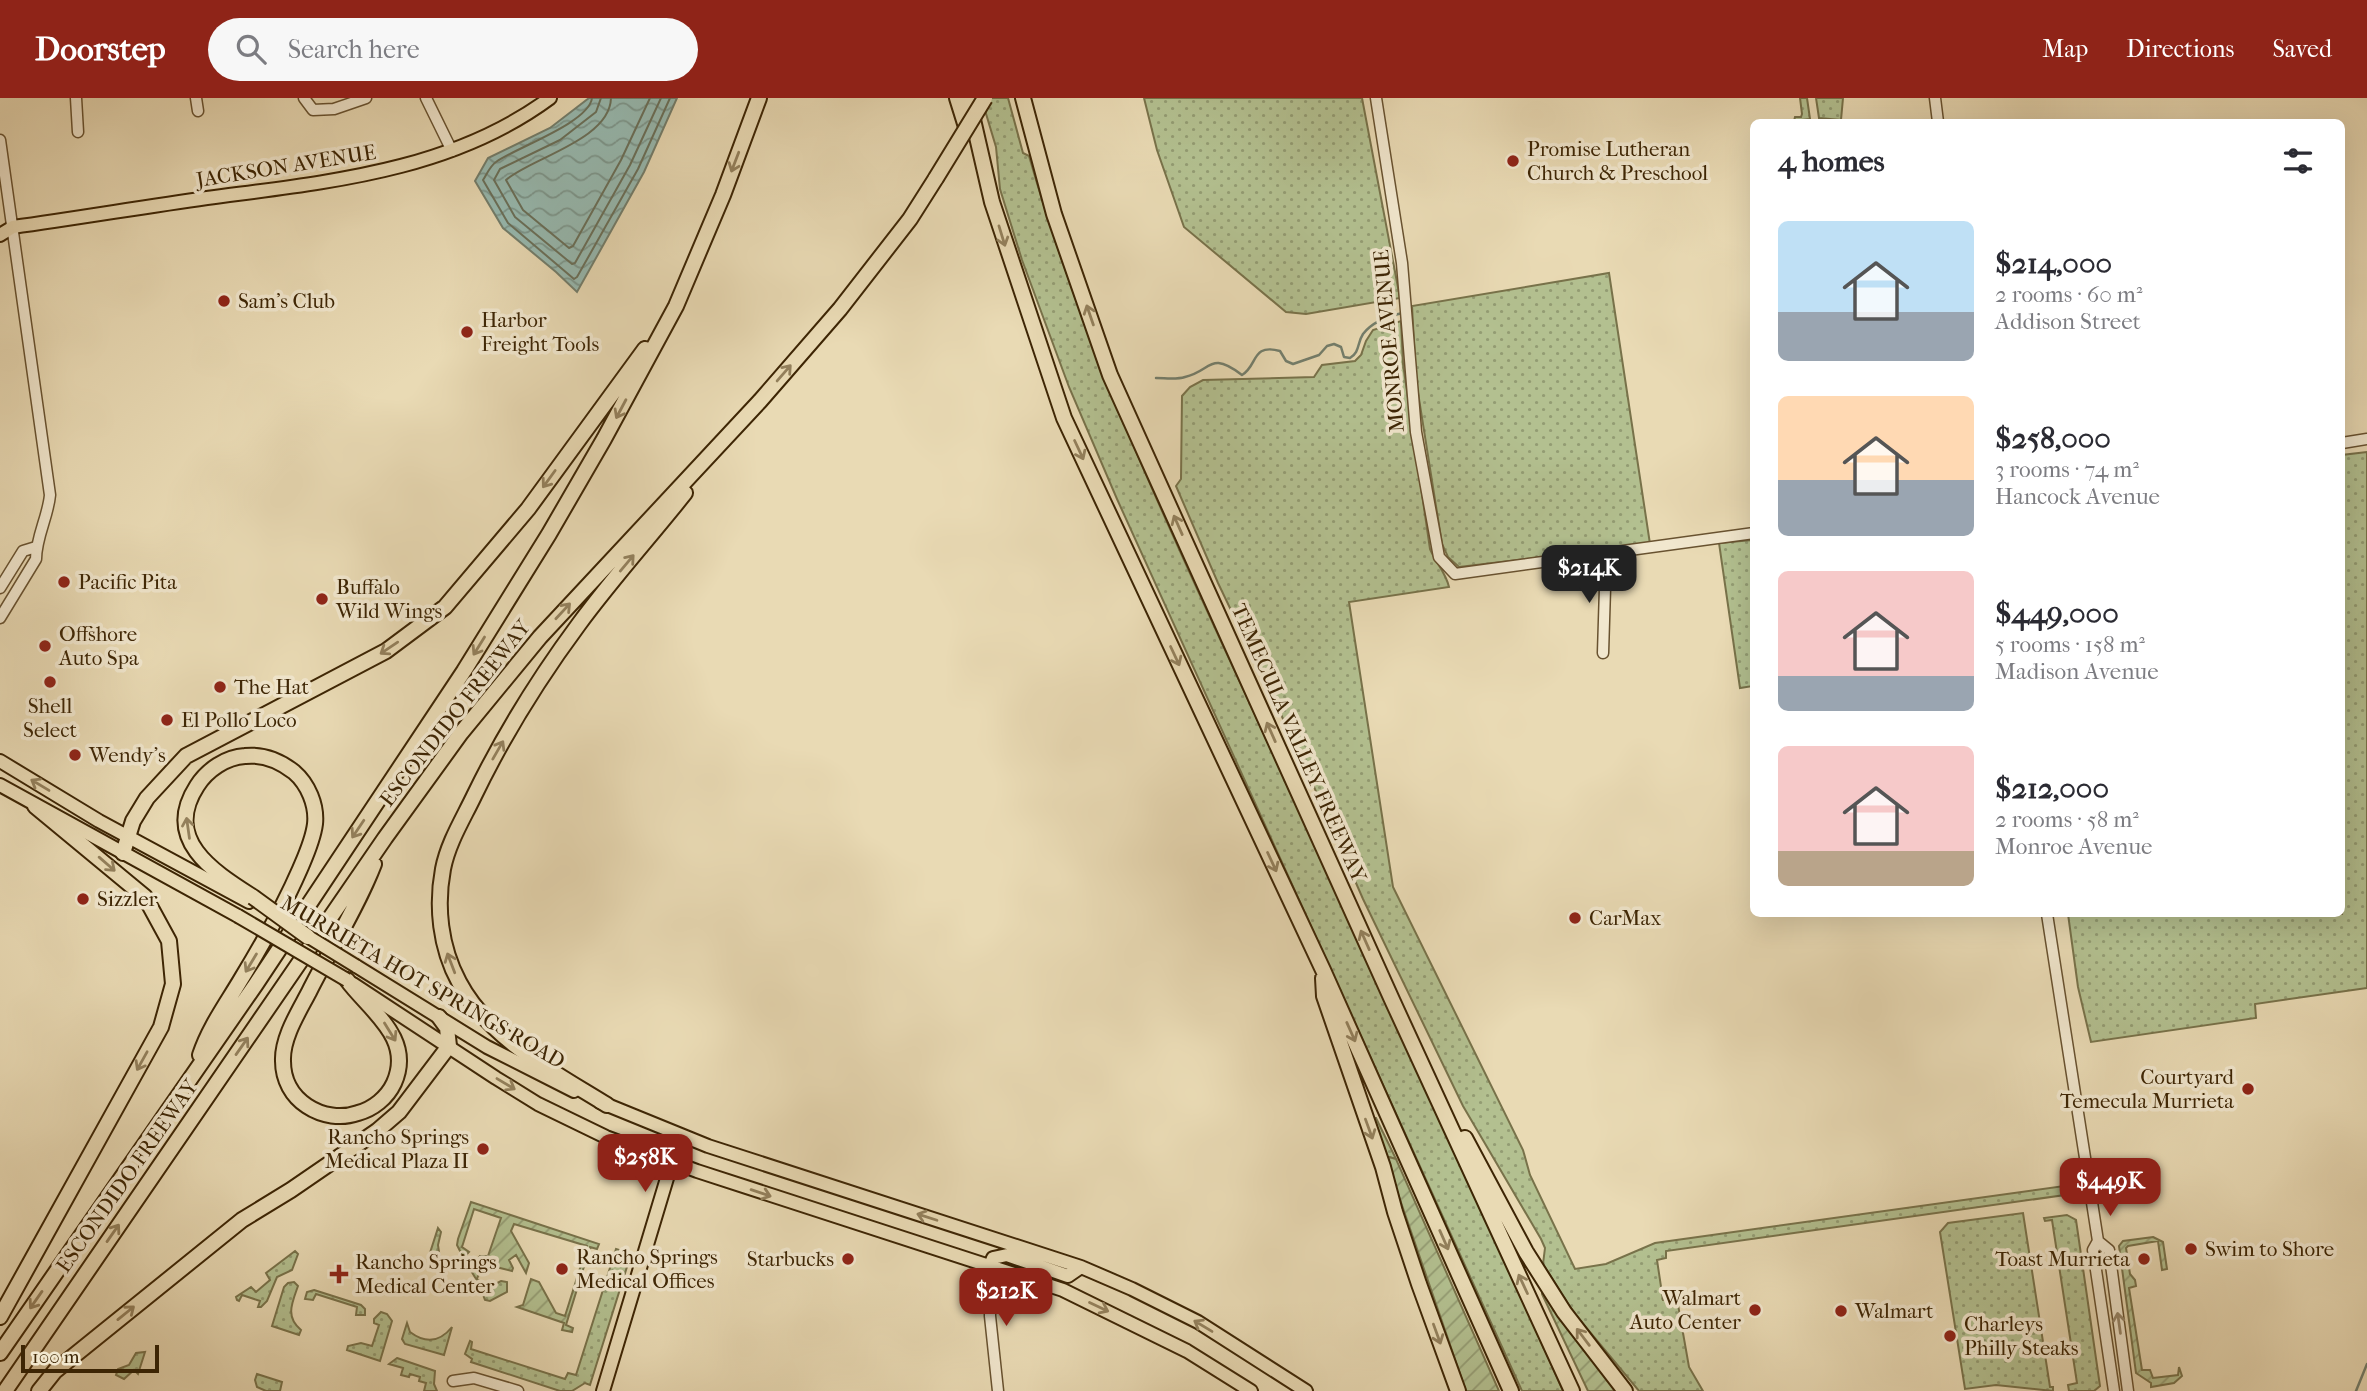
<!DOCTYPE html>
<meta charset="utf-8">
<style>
body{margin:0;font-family:"IM FELL French Canon",serif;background:#f7f7f7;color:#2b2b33;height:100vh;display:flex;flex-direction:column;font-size:26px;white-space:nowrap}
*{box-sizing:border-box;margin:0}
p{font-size:23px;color:#7c7c81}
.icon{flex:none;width:38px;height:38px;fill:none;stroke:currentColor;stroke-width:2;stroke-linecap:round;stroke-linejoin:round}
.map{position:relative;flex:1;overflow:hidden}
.details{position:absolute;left:1750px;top:21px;width:595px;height:798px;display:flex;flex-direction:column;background:#fff;border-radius:10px;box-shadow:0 7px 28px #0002}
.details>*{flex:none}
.scale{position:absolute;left:21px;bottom:18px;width:138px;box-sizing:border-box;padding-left:7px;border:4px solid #3d2504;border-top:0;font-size:19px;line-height:24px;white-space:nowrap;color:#3d2504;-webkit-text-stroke:5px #f1e7ce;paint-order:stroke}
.price{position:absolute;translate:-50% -60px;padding:0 16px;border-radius:14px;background:#8f2418;color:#fff;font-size:23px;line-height:46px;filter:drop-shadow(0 2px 4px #0008)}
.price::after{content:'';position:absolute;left:50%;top:42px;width:21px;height:16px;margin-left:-10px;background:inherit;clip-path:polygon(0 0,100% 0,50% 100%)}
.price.on{background:#222;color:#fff}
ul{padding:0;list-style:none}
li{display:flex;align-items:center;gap:21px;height:175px;padding:0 28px}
li span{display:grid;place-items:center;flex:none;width:196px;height:140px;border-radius:10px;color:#555}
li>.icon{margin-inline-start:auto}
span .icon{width:84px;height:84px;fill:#fffc;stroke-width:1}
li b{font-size:30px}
h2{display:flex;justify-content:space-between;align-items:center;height:84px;padding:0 28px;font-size:30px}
header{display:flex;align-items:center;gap:42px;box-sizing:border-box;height:98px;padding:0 35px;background:#8f2418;color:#fff}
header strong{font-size:33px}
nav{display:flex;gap:38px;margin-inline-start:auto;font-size:24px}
.search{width:490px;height:63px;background:#f7f7f7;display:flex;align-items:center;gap:18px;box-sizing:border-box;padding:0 24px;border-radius:38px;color:#7c7c81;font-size:26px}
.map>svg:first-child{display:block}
.grass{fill:url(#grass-dots);stroke:#78724a;stroke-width:2}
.garden{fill:url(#garden-furrows);stroke:#78724a;stroke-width:2}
.water{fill:url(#water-waves);stroke:#737e6c;stroke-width:2}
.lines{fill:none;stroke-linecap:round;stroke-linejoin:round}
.shore{stroke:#6a705a;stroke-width:2}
.stream{stroke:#737e6c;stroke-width:2.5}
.minor-casing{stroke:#685230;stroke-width:13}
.major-casing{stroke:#3d2504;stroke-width:16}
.highway-casing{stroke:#3d2504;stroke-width:18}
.minor{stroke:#f1e7ce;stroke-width:10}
.major{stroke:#e9dab4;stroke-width:12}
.highway{stroke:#e9dab4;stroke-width:14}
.major-bridge-casing{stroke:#3d2504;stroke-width:16;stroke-linecap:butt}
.highway-bridge-casing{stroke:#3d2504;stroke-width:18;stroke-linecap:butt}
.major-bridge{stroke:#e9dab4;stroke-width:12}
.highway-bridge{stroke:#e9dab4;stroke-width:14}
.oneway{stroke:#93805c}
.oneway2{stroke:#978669}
.poi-dot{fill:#8f2418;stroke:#f1e7ce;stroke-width:2.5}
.labels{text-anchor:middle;stroke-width:7;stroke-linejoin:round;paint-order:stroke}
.poi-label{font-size:21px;fill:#3d2504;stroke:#f1e7ce;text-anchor:start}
.street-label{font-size:21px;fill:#3d2504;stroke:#f1e7ce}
</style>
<header>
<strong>Doorstep</strong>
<div class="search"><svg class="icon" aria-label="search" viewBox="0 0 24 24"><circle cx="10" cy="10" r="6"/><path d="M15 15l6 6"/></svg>Search here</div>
<nav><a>Map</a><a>Directions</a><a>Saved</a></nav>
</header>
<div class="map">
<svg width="2367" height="1293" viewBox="0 0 2367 1293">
<defs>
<pattern id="grass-dots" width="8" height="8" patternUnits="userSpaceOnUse" patternTransform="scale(1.75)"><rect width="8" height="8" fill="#b3c090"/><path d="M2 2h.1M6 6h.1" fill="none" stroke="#939c73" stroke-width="1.8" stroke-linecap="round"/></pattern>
<pattern id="garden-furrows" width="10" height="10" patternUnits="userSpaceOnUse" patternTransform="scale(1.75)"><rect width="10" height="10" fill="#b3c090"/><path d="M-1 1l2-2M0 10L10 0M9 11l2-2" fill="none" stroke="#939c73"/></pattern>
<pattern id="water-waves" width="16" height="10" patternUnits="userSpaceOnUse" patternTransform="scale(1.75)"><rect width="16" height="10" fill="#97bab1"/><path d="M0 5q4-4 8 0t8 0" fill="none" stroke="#7c978e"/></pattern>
</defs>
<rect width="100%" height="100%" fill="#e9dab4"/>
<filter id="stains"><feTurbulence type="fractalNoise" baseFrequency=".00286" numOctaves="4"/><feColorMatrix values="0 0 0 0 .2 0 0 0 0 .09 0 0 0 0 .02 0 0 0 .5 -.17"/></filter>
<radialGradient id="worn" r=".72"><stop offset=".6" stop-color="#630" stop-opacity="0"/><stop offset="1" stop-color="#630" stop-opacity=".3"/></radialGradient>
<!-- grass -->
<path class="grass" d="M988,0H1008L1023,55L1029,58C1086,258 1176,446 1263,634C1364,853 1465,1072 1563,1293H1522L1117,401L1069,289L1022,162L1000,91L996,49L984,9Z
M1144,0H1362L1400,200L1306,216L1286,214L1184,129L1157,52Z
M1800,0H1807L1810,21L1794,23L1795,19H1801L1802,16Z
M1816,0H1843L1841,22L1819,20Z
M1609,175L1650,446L1459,469L1448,459L1442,446L1416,282L1412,208Z
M1401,223L1403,266L1430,451C1436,465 1446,475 1449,489L1349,504L1393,789L1523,1052L1530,1077L1575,1171L1606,1166L1655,1145L2071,1087L2072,1093L2065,1097L1666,1153V1160L1657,1162L1663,1202L1677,1201L1689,1269L1703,1293H1639L1574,1215L1543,1166L1545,1150L1541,1141L1463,1008L1363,801L1297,650L1218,485L1176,388L1181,381L1182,298L1190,289L1203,282L1314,279L1322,267L1355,263L1361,257L1366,243L1373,232Z
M2367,354V890L2255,906L2256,920L2091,944L2078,889L2068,816H2342V357Z
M1753,442V588L1740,590L1719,445Z
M1374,1020H1376L1396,1061L1389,1059L1386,1061L1372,1022Z
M2023,1115L2050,1289H2053V1293L1996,1287L1965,1291L1940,1134L1948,1125Z
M2067,1117L2076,1122L2100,1288L2094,1293H2069L2068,1287L2077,1285L2052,1122L2045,1123L2044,1120Z
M438,1130L441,1134L438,1147L440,1161H428Z
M616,1151L631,1156L590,1287L585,1285L572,1293H560L471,1264L472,1261L465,1256L470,1243L472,1244L471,1251L565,1281L568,1275L576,1277Z
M295,1153L298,1156L292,1172L277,1179L267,1203L261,1209H258L260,1203L242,1197L239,1203L237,1202L236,1199L251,1189L256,1194L270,1182L266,1175Z
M501,1183L507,1184V1194L490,1203L485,1202L483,1197L484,1192Z
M294,1184L298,1188C292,1205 285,1219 301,1232L299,1237L272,1228L284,1189L288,1185Z
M314,1192L361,1207L365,1211V1217H356L357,1209L316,1196L313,1202L305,1201L307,1194Z
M381,1214L387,1216L392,1223L380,1263L347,1252L348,1248L361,1245L372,1248L379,1227L374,1225V1221Z
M407,1225L410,1234C426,1246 440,1244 452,1229L444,1257L405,1246L402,1241Z
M145,1254L138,1276L134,1272L124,1281L116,1277L118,1271L129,1267L136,1255Z
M397,1260L435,1273L434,1286L437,1293H424L426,1285L419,1283L420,1279L410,1276L409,1279L401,1277L403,1270L389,1266Z
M257,1276L282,1284L280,1293H266L257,1289L255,1282Z"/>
<!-- garden -->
<path class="garden" d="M1389,1059L1396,1061L1499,1293H1466L1386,1061Z
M471,1104L599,1146L597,1151L590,1149L566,1227L573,1230L572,1234L562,1232L564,1225L517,1209L523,1207L531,1181L539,1184L556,1215L565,1218L587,1148L514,1126L511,1133L529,1165L526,1175L516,1157L509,1162L513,1170L512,1173L496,1169L494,1172L488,1170L478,1178L477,1181L481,1184L479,1186L470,1171L480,1158H488L501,1120L474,1111L462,1149L469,1154L465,1158L462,1157L457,1147L458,1141Z
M2153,1139L2163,1144L2167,1171L2162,1172L2158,1143L2128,1148L2126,1150L2130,1176L2135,1182L2136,1188L2129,1190L2142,1272H2150L2153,1280L2178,1277L2179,1269L2182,1278L2174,1285L2151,1289V1285L2136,1275L2119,1148L2123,1143Z
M1542,1190L1621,1293H1588L1542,1196Z"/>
<!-- water -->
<path class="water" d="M589,0H677L644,74L577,194L556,174L503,130L475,83L488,60L550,30Z"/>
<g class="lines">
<!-- shore -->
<path class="shore" d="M592,0C589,25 515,50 496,64C490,68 487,76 483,82L508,125L574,181L577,179L638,71L670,0
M601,0L596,14L560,42L500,71L494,82L515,119L572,166L575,165L630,67L661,0
M611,0C610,42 531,60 506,82L523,112L569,150L573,148L621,62L650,0"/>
<!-- stream -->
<path class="stream" d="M1156,280C1165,280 1176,282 1185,279C1212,273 1209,252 1242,277C1258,268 1251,245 1280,253L1286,263L1293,266L1319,257L1327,248L1334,246L1341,249L1344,259L1350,260C1360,254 1357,245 1363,236C1373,223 1388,218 1403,215
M2356,1293L2367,1266"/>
<!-- minor casing -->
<g class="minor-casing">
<path id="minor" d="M76,0L78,34
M196,0L198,13
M304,0L313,12L334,11L366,0
M426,0L452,53
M1376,0L1402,165L1416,334L1439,459L1455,476L1754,435
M1935,0L1938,24
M0,42L50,397C48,419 36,439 36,461L0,520
M2342,345L2367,341
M1601,458L1605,490L1603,555
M0,490L23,453L36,449
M2047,816L2098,1143L2093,1152L2114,1293
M2098,1143L2109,1152L2128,1293
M990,1168V1218L998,1293
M453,1283L474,1280L518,1293"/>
</g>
<!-- major casing -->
<g class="major-casing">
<path id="major" d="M0,137L13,129C78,120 143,109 207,100C326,84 450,74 550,0
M0,663L99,723L249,804
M0,687L238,818
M356,868L487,949L574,993
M353,886L496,980L538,1006L606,1039L697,1073L1063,1192L1187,1253L1251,1293
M600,1004L708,1048L1081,1169L1132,1191L1198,1224L1306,1293
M990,1168L993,1160L1007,1157L1068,1178L1081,1169
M603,1293L680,1037"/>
</g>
<!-- highway casing -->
<g class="highway-casing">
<path id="highway" d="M957,0L967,32
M968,0L992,104L1064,320L1323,872L1511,1293
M1023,0L1054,116L1110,277L1393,904L1572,1293
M123,755L133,723L147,700L186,658L386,553L445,509L528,411L645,251
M1323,880L1324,898L1383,1069L1395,1114L1419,1186L1458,1293
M347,882C370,913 414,940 394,985C387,1000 373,1011 358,1015C341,1021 322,1018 307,1008C292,998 283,982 283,963C282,940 298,915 309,894C330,852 357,810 374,766
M200,957C209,930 225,908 240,883C262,847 283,810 300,771C306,757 313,742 315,726C317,707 308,686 294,674C280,663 263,656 245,658C226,659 207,672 197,688C162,742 214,774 253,799
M607,1007C554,974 489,941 459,884C440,849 436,808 443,771C448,745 463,721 474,698C503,638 539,580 579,526C612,481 650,439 685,395
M1465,1040L1526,1154L1564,1214L1625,1293
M0,1219L161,929L173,886L169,843L145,799L35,708
M0,1255L256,886L464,573L549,436L604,341L676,208L723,97L759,0
M5,1293L385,740L461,635L540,539L760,303L840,211L910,121L936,80
M39,1293L55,1273L242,1122L291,1092L377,1033L399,1014L449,948L447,930L439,919"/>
</g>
<!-- minor -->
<use href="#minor" class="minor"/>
<!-- major -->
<use href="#major" class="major"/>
<!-- highway -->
<use href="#highway" class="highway"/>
<!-- major-bridge casing -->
<g class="major-bridge-casing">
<path id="major-bridge" d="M238,818L347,882
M299,833L356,868"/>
</g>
<!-- highway-bridge casing -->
<g class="highway-bridge-casing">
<path id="highway-bridge" d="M936,80L985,0
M253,799L308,839"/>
</g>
<!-- major-bridge -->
<use href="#major-bridge" class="major-bridge"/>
<!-- highway-bridge -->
<use href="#highway-bridge" class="highway-bridge"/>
</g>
<!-- one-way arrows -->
<defs><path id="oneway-shaft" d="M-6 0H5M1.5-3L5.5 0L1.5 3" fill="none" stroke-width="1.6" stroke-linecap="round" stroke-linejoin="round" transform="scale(1.75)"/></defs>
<g class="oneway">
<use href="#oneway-shaft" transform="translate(735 64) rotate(111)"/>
<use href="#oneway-shaft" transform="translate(1002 138) rotate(73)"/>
<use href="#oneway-shaft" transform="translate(1090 217) rotate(-109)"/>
<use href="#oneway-shaft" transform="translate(784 275) rotate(-49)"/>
<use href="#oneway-shaft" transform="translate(621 311) rotate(118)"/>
<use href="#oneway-shaft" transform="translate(1079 352) rotate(65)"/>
<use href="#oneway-shaft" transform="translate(549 381) rotate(126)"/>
<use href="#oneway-shaft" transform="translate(1178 427) rotate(-114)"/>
<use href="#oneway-shaft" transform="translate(627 465) rotate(-50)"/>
<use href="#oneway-shaft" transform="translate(563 513) rotate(-47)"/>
<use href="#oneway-shaft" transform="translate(479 548) rotate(122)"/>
<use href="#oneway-shaft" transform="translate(389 550) rotate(146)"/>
<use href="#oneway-shaft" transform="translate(1175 558) rotate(65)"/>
<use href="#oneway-shaft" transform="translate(1271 634) rotate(-114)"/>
<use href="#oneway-shaft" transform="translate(498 652) rotate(-60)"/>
<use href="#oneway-shaft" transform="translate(40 687) rotate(-149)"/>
<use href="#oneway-shaft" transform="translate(188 730) rotate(-98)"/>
<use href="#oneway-shaft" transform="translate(358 731) rotate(124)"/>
<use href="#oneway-shaft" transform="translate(1272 764) rotate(65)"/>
<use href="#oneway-shaft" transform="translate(107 766) rotate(41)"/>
<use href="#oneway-shaft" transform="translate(1365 842) rotate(-114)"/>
<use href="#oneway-shaft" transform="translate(251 865) rotate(121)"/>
<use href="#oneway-shaft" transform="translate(451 865) rotate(-111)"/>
<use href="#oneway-shaft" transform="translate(390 934) rotate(58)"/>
<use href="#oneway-shaft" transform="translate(1351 934) rotate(66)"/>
<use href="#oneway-shaft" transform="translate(242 948) rotate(-55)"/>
<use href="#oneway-shaft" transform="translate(142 963) rotate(119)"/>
<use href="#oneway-shaft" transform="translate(506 986) rotate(31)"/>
<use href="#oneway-shaft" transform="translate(1369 1031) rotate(70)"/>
<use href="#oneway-shaft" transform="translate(761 1095) rotate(19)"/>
<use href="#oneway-shaft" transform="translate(927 1119) rotate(-162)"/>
<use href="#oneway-shaft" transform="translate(113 1135) rotate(-55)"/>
<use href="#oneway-shaft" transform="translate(1444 1142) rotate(66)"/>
<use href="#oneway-shaft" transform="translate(1523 1186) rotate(-115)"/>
<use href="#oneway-shaft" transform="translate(36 1202) rotate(125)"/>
<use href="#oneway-shaft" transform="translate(1099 1209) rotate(25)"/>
<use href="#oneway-shaft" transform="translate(126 1215) rotate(-39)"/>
<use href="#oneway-shaft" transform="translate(1203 1228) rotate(-149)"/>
<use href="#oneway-shaft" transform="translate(1437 1236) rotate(70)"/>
<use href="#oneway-shaft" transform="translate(1583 1239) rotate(-127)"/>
</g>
<use class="oneway2" href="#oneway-shaft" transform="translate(2119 1225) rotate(-98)"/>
<!-- markers -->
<g class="poi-dot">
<circle cx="1513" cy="63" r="7"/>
<circle cx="224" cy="203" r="7"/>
<circle cx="467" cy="234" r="7"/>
<circle cx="64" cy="484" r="7"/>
<circle cx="322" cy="501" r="7"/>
<circle cx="45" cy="548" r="7"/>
<circle cx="50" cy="584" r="7"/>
<circle cx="220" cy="589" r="7"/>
<circle cx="167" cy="622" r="7"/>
<circle cx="75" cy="657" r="7"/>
<circle cx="83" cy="801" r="7"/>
<circle cx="1575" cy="820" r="7"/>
<circle cx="2248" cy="991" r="7"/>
<circle cx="483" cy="1051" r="7"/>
<circle cx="2191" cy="1151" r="7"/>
<circle cx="848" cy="1161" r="7"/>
<circle cx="2144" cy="1161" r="7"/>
<circle cx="562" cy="1171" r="7"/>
<path d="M335.5 1165.5h7v7h7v7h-7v7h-7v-7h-7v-7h7z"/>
<circle cx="1755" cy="1212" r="7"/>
<circle cx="1841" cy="1213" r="7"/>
<circle cx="1950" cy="1238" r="7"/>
</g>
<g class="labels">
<!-- poi labels -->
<g class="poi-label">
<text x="1527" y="58">Promise Lutheran<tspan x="1527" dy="24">Church &amp; Preschool</tspan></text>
<text x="238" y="210">Sam's Club</text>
<text x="481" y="229">Harbor<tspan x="481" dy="24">Freight Tools</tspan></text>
<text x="78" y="491">Pacific Pita</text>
<text x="336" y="496">Buffalo<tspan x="336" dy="24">Wild Wings</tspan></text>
<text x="59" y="543">Offshore<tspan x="59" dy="24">Auto Spa</tspan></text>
<text x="234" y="596">The Hat</text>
<text x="50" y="615" text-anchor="middle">Shell<tspan x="50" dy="24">Select</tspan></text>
<text x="181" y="629">El Pollo Loco</text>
<text x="89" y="664">Wendy's</text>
<text x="97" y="808">Sizzler</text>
<text x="1589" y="827">CarMax</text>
<text x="2234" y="986" text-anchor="end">Courtyard<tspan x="2234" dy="24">Temecula Murrieta</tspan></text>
<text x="469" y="1046" text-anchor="end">Rancho Springs<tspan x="469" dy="24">Medical Plaza II</tspan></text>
<text x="2205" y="1158">Swim to Shore</text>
<text x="576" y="1166">Rancho Springs<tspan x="576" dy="24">Medical Offices</tspan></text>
<text x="834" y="1168" text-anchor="end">Starbucks</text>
<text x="2130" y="1168" text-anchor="end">Toast Murrieta</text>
<text x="355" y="1171">Rancho Springs<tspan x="355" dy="24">Medical Center</tspan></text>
<text x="1741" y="1207" text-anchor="end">Walmart<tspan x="1741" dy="24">Auto Center</tspan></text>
<text x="1855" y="1220">Walmart</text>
<text x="1964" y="1233">Charleys<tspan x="1964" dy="24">Philly Steaks</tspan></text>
</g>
<!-- street labels -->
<g class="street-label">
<text transform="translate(286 68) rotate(-9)" y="7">JACKSON AVENUE</text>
<text transform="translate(1389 243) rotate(-95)" y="7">MONROE AVENUE</text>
<text transform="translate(455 615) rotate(-52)" y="7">ESCONDIDO FREEWAY</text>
<text transform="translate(1299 645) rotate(66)" y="7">TEMECULA VALLEY FREEWAY</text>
<text transform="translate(423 884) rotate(30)" y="7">MURRIETA HOT SPRINGS ROAD</text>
<text transform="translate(127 1078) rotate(-55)" y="7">ESCONDIDO FREEWAY</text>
</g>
</g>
<rect width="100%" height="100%" filter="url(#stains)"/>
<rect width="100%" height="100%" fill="url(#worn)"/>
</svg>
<div class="scale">100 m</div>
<b class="price on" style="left:1589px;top:507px">$214K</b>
<b class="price" style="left:645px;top:1096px">$258K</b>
<b class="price" style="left:2110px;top:1120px">$449K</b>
<b class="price" style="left:1006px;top:1230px">$212K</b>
<section class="details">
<h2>4 homes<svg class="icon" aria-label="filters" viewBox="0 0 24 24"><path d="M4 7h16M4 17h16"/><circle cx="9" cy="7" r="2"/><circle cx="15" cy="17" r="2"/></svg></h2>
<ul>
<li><span style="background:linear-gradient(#bfe0f5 65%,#9aa5b1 0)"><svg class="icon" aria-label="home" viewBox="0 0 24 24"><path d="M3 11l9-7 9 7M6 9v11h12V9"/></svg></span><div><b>$214,000</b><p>2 rooms · 60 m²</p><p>Addison Street</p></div></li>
<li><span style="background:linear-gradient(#ffd9b3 60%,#9aa5b1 0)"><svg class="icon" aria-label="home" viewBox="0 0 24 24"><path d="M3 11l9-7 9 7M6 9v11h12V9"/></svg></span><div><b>$258,000</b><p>3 rooms · 74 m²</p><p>Hancock Avenue</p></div></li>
<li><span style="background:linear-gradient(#f6c9c9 75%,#9aa5b1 0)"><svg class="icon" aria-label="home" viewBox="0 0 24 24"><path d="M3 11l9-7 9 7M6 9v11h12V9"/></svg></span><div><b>$449,000</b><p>5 rooms · 158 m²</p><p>Madison Avenue</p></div></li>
<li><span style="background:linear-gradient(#f6c9c9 75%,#b9a48a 0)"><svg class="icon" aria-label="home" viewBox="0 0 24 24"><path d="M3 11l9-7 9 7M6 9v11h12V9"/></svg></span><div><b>$212,000</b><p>2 rooms · 58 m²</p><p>Monroe Avenue</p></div></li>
</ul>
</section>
</div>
